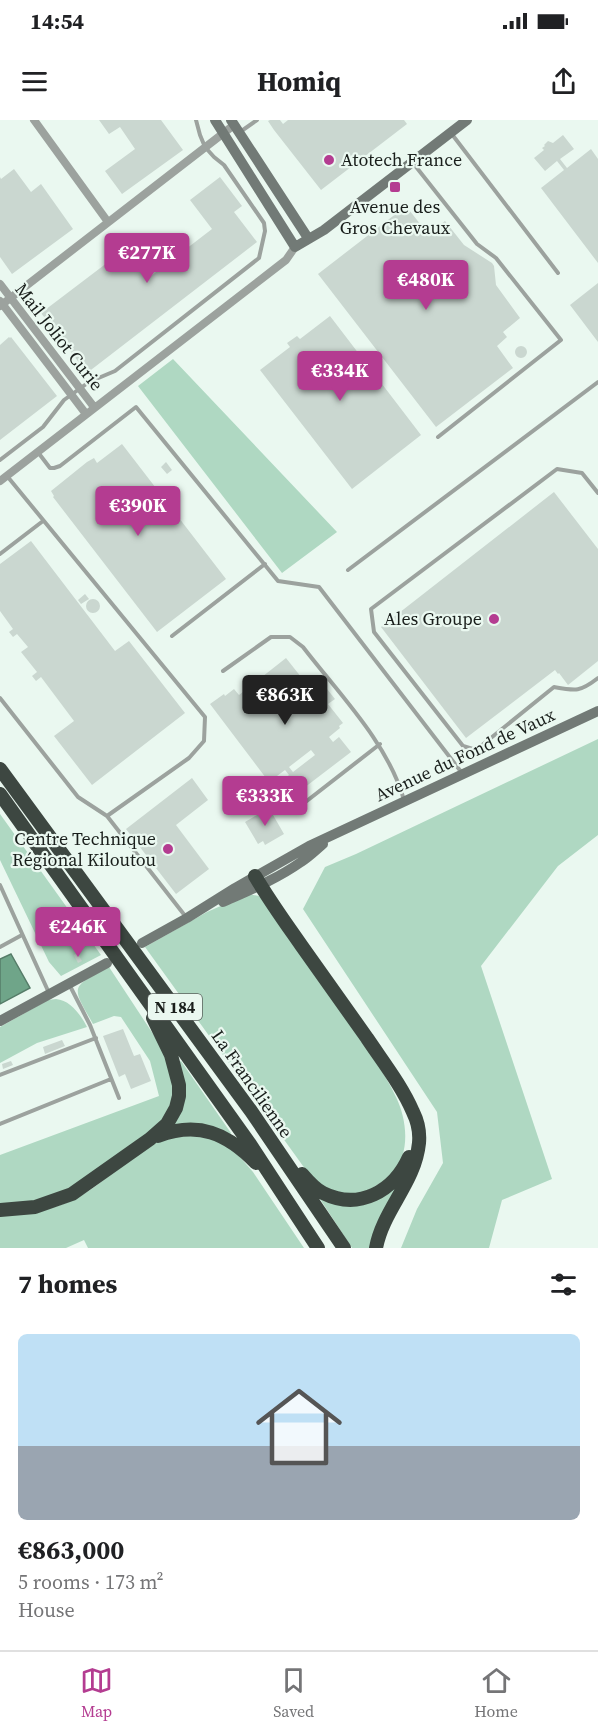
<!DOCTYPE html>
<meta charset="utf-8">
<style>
body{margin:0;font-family:"Source Serif 4",serif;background:#f6f6f6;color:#202124;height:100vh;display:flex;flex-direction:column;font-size:22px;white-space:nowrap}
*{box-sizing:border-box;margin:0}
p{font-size:20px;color:#757577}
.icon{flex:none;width:33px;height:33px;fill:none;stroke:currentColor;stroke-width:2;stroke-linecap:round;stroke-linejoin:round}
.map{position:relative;height:1128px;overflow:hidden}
.sheet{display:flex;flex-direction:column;background:#fff;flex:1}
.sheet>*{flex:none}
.price{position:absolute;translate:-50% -51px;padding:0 14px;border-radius:6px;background:#b43c91;color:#fff;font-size:20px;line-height:39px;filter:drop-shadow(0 2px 3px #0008)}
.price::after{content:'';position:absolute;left:50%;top:36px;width:18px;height:14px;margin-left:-9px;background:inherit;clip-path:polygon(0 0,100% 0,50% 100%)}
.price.selected{background:#222;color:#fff}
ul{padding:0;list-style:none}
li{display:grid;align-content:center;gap:12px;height:318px;padding:0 18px}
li+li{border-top:2px solid #e0e0e0}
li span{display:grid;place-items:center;height:186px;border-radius:9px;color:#555}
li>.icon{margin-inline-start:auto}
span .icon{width:108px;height:108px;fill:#fffc;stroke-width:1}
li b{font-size:26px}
h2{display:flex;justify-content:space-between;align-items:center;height:72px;padding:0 18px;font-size:26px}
.status{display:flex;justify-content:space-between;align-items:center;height:42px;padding:0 30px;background:#fff;direction:ltr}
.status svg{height:16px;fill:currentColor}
header{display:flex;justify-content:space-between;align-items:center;height:78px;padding:0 18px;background:#fff;font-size:27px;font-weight:700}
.menu{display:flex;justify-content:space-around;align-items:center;height:84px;border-top:2px solid #e0e0e0;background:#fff;font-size:16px;color:#757577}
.menu a{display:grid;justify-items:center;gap:3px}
.menu .selected{color:#b43c91}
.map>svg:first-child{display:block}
.green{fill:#afd8c2}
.water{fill:#6fa589;stroke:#557c68;stroke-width:1.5}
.building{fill:#cad7d0;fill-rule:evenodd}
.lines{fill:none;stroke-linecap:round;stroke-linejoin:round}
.lane{stroke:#9ca29e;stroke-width:4}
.street{stroke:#9ca29e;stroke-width:8}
.secondary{stroke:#727a76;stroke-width:10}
.highway{stroke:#3d4741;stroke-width:14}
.poi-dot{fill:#b43c91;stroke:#eaf8f0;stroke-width:2}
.labels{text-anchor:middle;stroke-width:4.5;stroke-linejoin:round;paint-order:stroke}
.shield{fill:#eaf8f0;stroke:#585f5b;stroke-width:1.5}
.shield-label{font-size:16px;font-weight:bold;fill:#191e1b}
.poi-label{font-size:18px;fill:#191e1b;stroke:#eaf8f0;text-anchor:end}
.street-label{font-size:18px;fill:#191e1b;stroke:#eaf8f0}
</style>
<div class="status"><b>14:54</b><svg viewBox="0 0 49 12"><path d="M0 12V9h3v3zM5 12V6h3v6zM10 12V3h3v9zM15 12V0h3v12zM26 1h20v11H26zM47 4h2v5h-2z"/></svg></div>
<header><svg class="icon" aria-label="menu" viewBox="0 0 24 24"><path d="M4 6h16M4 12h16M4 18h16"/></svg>Homiq<svg class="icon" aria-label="share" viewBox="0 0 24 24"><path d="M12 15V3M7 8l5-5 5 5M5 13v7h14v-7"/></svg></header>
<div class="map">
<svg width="598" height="1128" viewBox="0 0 598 1128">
<rect width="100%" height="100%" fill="#eaf8f0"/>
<!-- green -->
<path class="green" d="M173,239L337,412L282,453L138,266Z
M598,619V715L558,746L481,846L552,1059L502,1080L489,1128H401L417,1089L443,1043L437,992L303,789L325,747L356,734Z
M0,694L101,835L61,856L49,842L0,740Z
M248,774L259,776L266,784C293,823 320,861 347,900C364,925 383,949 396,977C407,1000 411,1033 392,1054C388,1059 382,1062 377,1065C363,1075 346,1077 330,1070C318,1065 311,1055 303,1046L145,827L207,792Z
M109,847L163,929L172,949L173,977L168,994L154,1009L75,1067L35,1081L0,1084V1035L159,976L150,941L121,897L114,896L93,904C71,865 70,868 109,847Z
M56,879C70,880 81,895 87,907L37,923L0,943V907L48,880Z
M181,941L231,1013L230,1015L175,1006L173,1004L178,943Z
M170,1016H207L234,1030L253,1052L304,1128H88L84,1120L66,1128H0V1095C27,1092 53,1091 77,1078C110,1060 135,1029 170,1016Z
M396,1067L371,1128H352L320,1079Z"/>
<!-- water -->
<path class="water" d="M11,834L30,868L0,884V839Z"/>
<!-- building -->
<path class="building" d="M99,0H161L183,30L122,74L105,51L135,29L120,7L109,14Z
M270,0H280L283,4L288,0H404L407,4L321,70L274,10L268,1Z
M563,15L574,29L560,39L567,48L591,29L598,39V143L541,68L564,50L557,41L545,51L534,38L544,30L542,28L545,26L544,25L548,21L553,23Z
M14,49L31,72L41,64L73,109L12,154L0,137V57L1,59Z
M220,57L242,86L234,92L257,122L87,253L41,193L124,130L147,159L212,109L190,80Z
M406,86L428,114L445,101L464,125L492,143L494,146L496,165L520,198L503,212L507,217L497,226L513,248L436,307L318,154Z
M598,163V222L570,185Z
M330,196L421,315L352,369L260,250L290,227L287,223L297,216L300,219Z
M9,217L10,218L11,217L57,276L0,320V225Z
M515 232a6 6 0 1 1 12 0a6 6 0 1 1-12 0Z
M122,324L226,459L157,512L53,377L54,376L51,371L87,342L94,338L97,343Z
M166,342L172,350L167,354L161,347Z
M554,372L598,429V541L568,565L559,553L558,554L555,550L466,618L381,507Z
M31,421L115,531L129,521L185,593L92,665L54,616L74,601L41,557L36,561L32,556L37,552L21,532L28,527L17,514L13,517L9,512L13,509L0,491V444Z
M85,474L89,479L81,484L78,480Z
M86 486a7 7 0 1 1 14 0a7 7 0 1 1-14 0Z
M286,538L309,567L319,559L335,579L328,584L343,603L339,606L340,608L329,617L333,622L339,617L351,632L296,674L284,659L289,655L285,650L269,662L210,584L224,574L225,576L234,569L239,575ZM311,630L315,635L293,652L289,647Z
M192,658L208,680L176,705L209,749L176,774L126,709Z
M269,688L284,714L265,725L263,721L258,724L245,702Z
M77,833L82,841L78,843L74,835Z
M123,909L134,936L140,934L151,961L131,969L125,954L119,957L103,916Z
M62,920L65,926L45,934L43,927Z
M11,941L13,945L3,949L2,944Z"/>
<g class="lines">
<!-- lane -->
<path class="lane" d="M240,12L257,0
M451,13L558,153
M413,43L477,124L496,138L561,220L438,317
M37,331L50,348H54L60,346L136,287L278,461L319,467L462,653
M0,340L43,307L64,280L89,262L115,251L259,138L265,111L264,103L224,45L214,37L205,27L200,15L196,0
M7,356L205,597L204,621L189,638L107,696L186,797
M598,373L582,353L557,349L371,489L374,512L463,626L476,630L554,567C576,571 580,572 598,558
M0,434L43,401
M348,450L598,262
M172,516L265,444
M223,551L271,517H290L303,527C339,574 388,623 404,680
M0,578L78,677L107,696
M277,661L299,687L380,624
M0,765L49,873
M0,827L22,815
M69,864L90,905L119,978
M0,955L96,918
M0,1004L111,959"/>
<!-- street -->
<path class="street" d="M34,0L108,102
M0,164L94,287
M0,181L86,294
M0,186L234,5
M0,361L286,140L295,127"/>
<!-- secondary -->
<path class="secondary" d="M215,0L295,127L324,110L467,0
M231,0L308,118
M223,782C250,770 277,759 301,742C309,737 316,730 323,724
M142,823L187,798L235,768L309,726L598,591
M0,901L107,843"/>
<!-- highway -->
<path class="highway" d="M0,649L251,991L344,1128
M0,674L250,1024L318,1128
M255,756C269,780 285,802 301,825C323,856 345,887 367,918C383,942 402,966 413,992C418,1002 420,1012 419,1023C415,1063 383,1090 376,1128
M158,1016C198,1001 227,1013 256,1043
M302,1054C308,1061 315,1069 323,1073C359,1091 394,1071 409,1037
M0,1090L35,1087L72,1074L150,1019L167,1004L176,988L179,976V965L171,935L153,898"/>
</g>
<!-- markers -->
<g class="poi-dot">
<circle cx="329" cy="40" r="6"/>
<rect x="389" y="61" width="12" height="12" rx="3"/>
<circle cx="494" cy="499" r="6"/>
<circle cx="168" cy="729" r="6"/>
</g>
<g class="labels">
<!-- shield labels -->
<rect class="shield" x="148" y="874" width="54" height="26" rx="4.5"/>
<g class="shield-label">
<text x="175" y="893">N 184</text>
</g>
<!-- poi labels -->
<g class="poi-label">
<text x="341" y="46" text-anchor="start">Atotech France</text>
<text x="395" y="93" text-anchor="middle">Avenue des<tspan x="395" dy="21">Gros Chevaux</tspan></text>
<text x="482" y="505">Ales Groupe</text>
<text x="156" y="725">Centre Technique<tspan x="156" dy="21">Régional Kiloutou</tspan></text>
</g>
<!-- street labels -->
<g class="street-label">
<text transform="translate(59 217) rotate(52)" y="6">Mail Joliot Curie</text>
<text transform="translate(465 635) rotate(-25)" y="6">Avenue du Fond de Vaux</text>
<text transform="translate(252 964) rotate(55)" y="6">La Francilienne</text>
</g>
</g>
</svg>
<b class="price" style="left:147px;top:164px">€277K</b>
<b class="price" style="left:426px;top:191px">€480K</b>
<b class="price" style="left:340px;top:282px">€334K</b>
<b class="price" style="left:138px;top:417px">€390K</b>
<b class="price selected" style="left:285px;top:606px">€863K</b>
<b class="price" style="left:265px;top:707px">€333K</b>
<b class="price" style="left:78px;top:838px">€246K</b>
</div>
<section class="sheet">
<h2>7 homes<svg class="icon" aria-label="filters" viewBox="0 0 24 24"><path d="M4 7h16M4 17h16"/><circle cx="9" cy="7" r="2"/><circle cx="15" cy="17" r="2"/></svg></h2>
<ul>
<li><span style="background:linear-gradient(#bfe0f5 60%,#9aa5b1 0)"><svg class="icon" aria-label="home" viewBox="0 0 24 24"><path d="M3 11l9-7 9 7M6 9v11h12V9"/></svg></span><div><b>€863,000</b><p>5 rooms · 173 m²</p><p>House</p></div></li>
</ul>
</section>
<nav class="menu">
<a class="selected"><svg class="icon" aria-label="map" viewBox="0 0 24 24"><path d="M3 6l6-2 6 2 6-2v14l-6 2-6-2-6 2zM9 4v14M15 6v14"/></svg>Map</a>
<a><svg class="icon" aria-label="saved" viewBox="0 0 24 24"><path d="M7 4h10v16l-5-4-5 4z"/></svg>Saved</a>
<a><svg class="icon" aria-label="home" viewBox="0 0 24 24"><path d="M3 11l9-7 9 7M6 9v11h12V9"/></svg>Home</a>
</nav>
